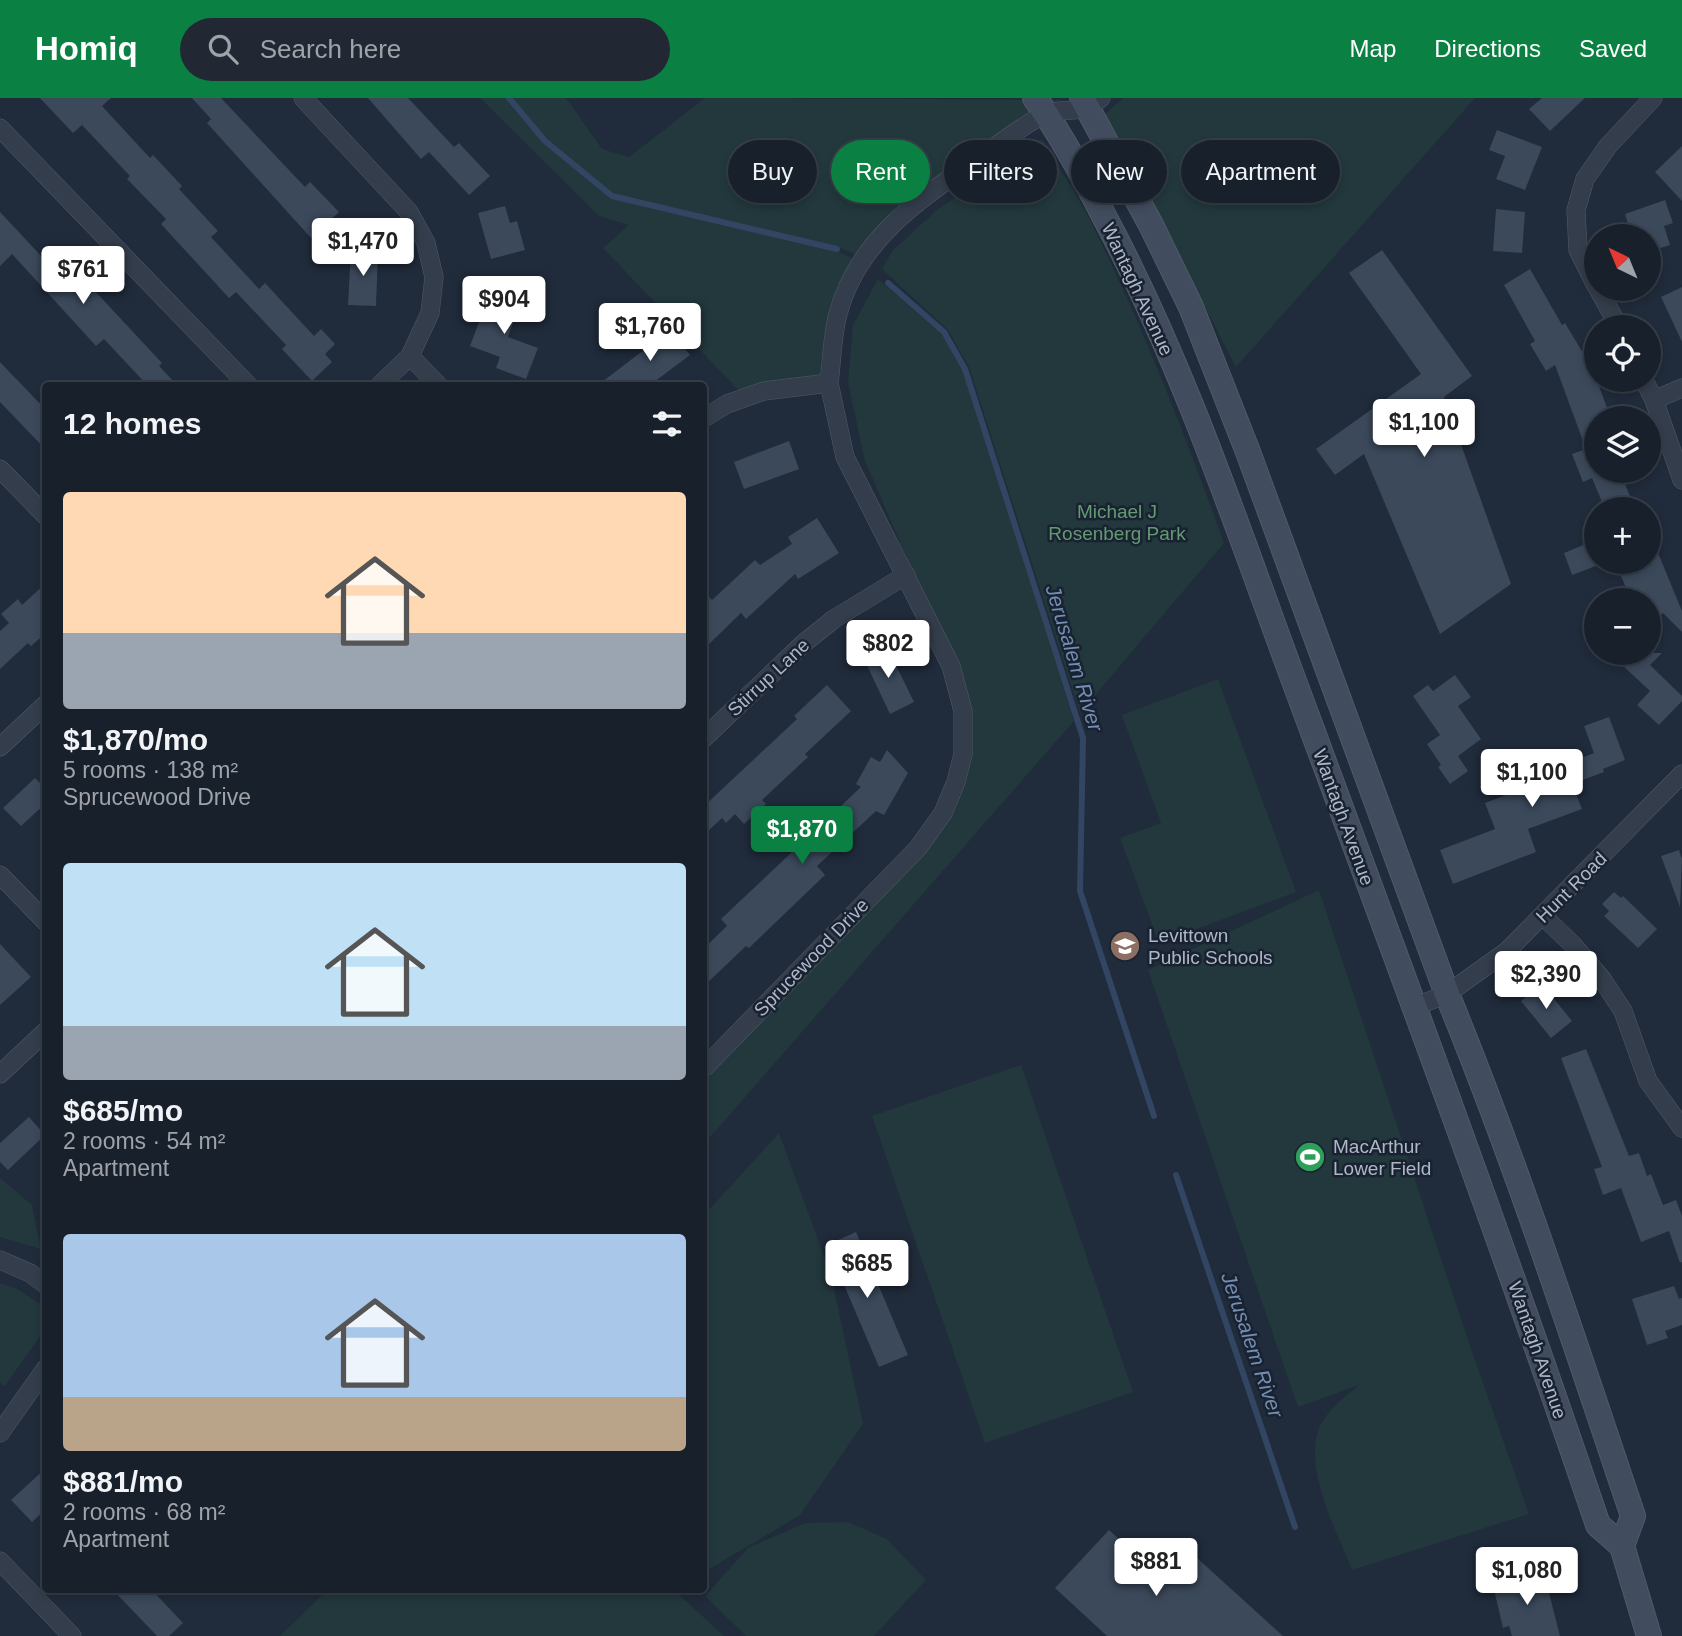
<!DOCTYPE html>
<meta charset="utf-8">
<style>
body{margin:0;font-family:Helvetica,sans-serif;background:#212834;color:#f1f3f6;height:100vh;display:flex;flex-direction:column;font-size:26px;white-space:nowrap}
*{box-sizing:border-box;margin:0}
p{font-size:23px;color:#9fa3a9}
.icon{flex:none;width:38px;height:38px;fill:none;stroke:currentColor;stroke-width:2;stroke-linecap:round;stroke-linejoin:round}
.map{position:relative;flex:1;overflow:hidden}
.sheet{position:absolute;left:42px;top:284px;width:665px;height:1211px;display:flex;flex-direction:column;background:#18202c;border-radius:7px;box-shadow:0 4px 10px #0003,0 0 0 2px #363e48}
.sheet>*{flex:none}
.banner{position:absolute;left:728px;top:42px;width:665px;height:63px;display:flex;gap:14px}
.needle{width:46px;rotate:317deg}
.tools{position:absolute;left:1584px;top:126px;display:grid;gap:14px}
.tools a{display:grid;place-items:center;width:77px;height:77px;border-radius:50%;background:#18202c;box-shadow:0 4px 10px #0003,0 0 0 2px #363e48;font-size:35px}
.price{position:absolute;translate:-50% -60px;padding:0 16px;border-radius:7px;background:#fff;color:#222;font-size:23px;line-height:46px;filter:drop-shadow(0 2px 4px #0008)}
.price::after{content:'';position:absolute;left:50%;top:42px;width:21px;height:16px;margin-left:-10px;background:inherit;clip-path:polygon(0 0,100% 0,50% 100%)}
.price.selected{background:#0b8043;color:#fff}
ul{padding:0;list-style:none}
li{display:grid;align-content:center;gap:14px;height:371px;padding:0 21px}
li span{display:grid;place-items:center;height:217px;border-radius:7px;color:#555}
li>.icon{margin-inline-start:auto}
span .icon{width:126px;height:126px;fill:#fffc;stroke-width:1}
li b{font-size:30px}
h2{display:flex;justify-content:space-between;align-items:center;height:84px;padding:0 21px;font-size:30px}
.chip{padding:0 24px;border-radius:32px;background:#18202c;box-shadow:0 4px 10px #0003,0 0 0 2px #363e48;font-size:24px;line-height:63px}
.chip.selected{background:#0b8043;color:#fff}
header{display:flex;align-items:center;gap:42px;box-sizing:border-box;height:98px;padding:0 35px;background:#0b8043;color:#fff}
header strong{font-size:33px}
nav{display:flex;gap:38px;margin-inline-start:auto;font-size:24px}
.search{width:490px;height:63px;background:#212834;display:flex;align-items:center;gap:18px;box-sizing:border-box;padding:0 24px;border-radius:38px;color:#9fa3a9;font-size:26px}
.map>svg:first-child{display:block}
.green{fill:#22383c}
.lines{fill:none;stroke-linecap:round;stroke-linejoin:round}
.stream{stroke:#324664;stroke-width:6}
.building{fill:#3b495b}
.minor-casing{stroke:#515a69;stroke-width:19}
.secondary-casing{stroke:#515a69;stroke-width:26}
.minor{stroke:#343d4b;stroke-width:18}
.secondary{stroke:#414c5e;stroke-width:24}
.labels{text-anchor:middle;stroke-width:5;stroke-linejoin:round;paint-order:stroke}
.street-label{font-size:19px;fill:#aeb7c7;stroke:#192230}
.park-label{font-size:19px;fill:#649a72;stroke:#192230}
.poi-label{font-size:19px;fill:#aeb7c7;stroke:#192230;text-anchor:start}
.water-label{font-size:21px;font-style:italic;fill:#748db2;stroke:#192230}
</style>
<header>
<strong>Homiq</strong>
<div class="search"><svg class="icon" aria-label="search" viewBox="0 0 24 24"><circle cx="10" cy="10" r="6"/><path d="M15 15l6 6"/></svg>Search here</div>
<nav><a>Map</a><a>Directions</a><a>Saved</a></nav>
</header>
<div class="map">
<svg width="1682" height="1538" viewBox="0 0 1682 1538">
<rect width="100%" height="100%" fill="#202b3b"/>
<!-- green -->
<path class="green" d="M480,0H566L602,51L629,59L705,0L1062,2L919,98L862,159L840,150L718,120L713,123L839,154L860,164L825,281L742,296L603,150L629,127L599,118Z
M1123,0H1475L1236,269L1105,16Z
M1042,41C1058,69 1077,96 1091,124C1143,228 1185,336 1224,445L1080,615L969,269L948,232L882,171L893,152L938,111Z
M878,181L942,236L963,270L1074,623L704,1046V973L922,750L959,687L953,567L865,363L848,285L853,227Z
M1218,581L1296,794L1159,845L1120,740L1161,725L1122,617Z
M1319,792L1469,1245L1529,1416L1352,1472C1337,1433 1297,1361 1324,1321C1333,1307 1347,1297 1359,1287L1298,1309L1148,872Z
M1021,967L1133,1294L985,1345L872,1018Z
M779,1035L831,1177L863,1326L800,1417L706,1473L704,1471V1117Z
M0,1080L32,1107L41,1151L0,1139Z
M0,1185L17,1191L46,1210L45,1231L5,1288L0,1285Z
M848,1424L887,1441L926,1482L874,1538H746L705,1498L748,1450L805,1425Z
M328,1491H673L724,1538H280Z"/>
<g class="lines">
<!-- stream -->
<path class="stream" d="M509,0L545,43L612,98L837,151
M888,185L944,234L965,271L1083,640L1080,793L1154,1018
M1176,1077L1295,1429"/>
</g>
<!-- building -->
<path class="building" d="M40,0H111L102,8L150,60L153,57L182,88L179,91L218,133L211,139L259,191L265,185L314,238L321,231L335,246L325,256L332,264L312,283L282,251L286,247L236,194L229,200L161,126L166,121L127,81L130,78L82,27L73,35Z
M192,0H221L305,89L310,84L339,114L311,140L207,25L211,21Z
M368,0H408L454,49L459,45L490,78L469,97L429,54L421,61Z
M1542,0H1585L1550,33L1529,11Z
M1497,32L1542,49L1525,92L1496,81L1505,58L1489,52Z
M1682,48V103L1655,74Z
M1665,102L1673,125L1664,128L1670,147L1648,154V138H1632L1625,116Z
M505,108L510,125L517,123L525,152L491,161L478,115Z
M1496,111L1525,114L1522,155L1493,153Z
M0,114L44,161L49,155L88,197L94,192L162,265L159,268L177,287H147L104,241L96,248L12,156L0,168Z
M351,151L378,152L376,208L348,207Z
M1382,152L1472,278L1444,299L1511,486L1440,536L1364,356L1335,377L1316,351L1421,276L1349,175Z
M1530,171L1562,227L1565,225L1592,270L1611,320H1596V373H1620L1635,411H1605L1592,380L1583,384L1572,356L1586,351L1555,267L1546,273L1530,246L1535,243L1504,187Z
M1682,189V244L1661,199Z
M499,192L522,200L508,239L538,250L526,281L496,270L500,259L470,248L488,200L503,206Z
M670,232L690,257L650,287H598Z
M0,264L46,312V352L0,304Z
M789,343L799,371L744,391L734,364Z
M817,420L839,455L798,481L795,476L746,521L741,515L704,551V493L712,502L755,462L760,467L792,446L788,439Z
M1649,433L1682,513V534L1663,515L1648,530V502H1641L1639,496L1630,500L1617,468L1627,464H1648Z
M1593,443L1596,452V464H1600L1601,466L1572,477L1564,455Z
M46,485V535L31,548L28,545L0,571V533L9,525L1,516L18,501L22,507Z
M886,547L914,604L890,616L863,559Z
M1632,555H1662L1650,567L1682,598V603L1659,627L1637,607L1650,593L1621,566Z
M1455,577L1471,599L1458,608L1481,641L1458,658L1468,673L1450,686L1438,669L1441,667L1427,646L1440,637L1413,598L1428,587L1433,593Z
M827,587L851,613L805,656L808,659L762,702L766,706L744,726L735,716L726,725L722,720L704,737V708L797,621L794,618Z
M1609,619L1625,662L1603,671L1604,674L1572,686L1582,711L1528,731L1536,754L1453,786L1440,752L1495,731L1485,705L1542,683L1539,677L1594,655L1584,628Z
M887,652L908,675L884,717L876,713L817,768L825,777L749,850L746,848L704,888V850L727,828L721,821L861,689L856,686L871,659L880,664Z
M35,680L46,691V705L21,728L3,710Z
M1679,752L1682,761L1680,809L1661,758Z
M1614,794L1621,800L1623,798L1657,831L1638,850L1604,818L1609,813L1602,806Z
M0,846L31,879L0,907Z
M1542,886L1572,923L1551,940L1521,903Z
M1586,951L1629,1058L1639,1055L1647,1078L1651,1076L1663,1107L1676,1102L1682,1118V1164L1680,1165L1669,1133L1641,1144L1621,1090L1603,1097L1594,1071L1602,1069L1561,960Z
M29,1019L45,1037L8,1072L0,1064V1045Z
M856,1134L908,1257L879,1269L827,1147Z
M1674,1188L1679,1201L1682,1200V1227L1665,1233L1668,1240L1647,1247L1632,1201Z
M46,1370V1411L32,1424L11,1402Z
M1109,1432L1170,1487L1196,1459L1283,1538H1107L1055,1490Z
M1544,1475L1560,1538H1512L1509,1528L1503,1530L1493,1487Z
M112,1491H151L183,1525L169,1538H157Z"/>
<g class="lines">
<!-- minor casing -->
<g class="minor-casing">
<path id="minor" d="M303,0L409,114L426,145L434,179L430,215L410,258L380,287
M0,30L248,287
M1596,188L1578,152L1576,112L1585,81L1608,48L1653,0
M1598,191L1619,229
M410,258L438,287
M1644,282L1654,302L1682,382
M1654,302L1682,290
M704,320L727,306L764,293L829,285C832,263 832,238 838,216C857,144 916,103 974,64C993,51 1026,24 1046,16C1068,8 1079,19 1101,0
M0,371L46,418
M704,640L804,545L834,521L906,477
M0,649L46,606
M0,777L46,824
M1543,818L1573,847L1602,881L1623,913L1648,983L1682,1030
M1414,909L1447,896L1507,853L1682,676
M704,970L918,750L943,715L956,684L963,656V613L951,568L845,359L829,285
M0,976L46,933
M0,1162L30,1175L46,1187
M0,1335L46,1270
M0,1463L72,1538"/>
</g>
<!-- secondary casing -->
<g class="secondary-casing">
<path id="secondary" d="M1035,0C1062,38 1084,79 1105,120C1185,270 1238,432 1297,591C1400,869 1503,1146 1598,1427L1622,1448L1649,1538
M1082,0L1151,127L1191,209L1248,354L1447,896C1517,1067 1574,1243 1633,1418L1622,1448"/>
</g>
<!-- minor -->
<use href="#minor" class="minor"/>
<!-- secondary -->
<use href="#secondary" class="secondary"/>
</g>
<!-- icons -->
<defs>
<g id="school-disc" transform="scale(1.575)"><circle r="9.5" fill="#8d6e63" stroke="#192230"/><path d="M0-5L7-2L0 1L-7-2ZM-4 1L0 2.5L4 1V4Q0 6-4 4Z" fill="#fff"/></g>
<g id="stadium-disc" transform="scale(1.575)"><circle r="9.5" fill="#2e9e5b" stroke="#192230"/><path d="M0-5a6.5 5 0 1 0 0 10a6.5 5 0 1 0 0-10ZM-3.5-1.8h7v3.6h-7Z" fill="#fff"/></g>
</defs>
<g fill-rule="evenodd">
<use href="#school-disc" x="1125" y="848"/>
<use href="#stadium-disc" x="1310" y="1059"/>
</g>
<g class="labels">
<!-- street labels -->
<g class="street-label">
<text transform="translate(1138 191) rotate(65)" y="7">Wantagh Avenue</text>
<text transform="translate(768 579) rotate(-43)" y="7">Stirrup Lane</text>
<text transform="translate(1344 719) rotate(70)" y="7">Wantagh Avenue</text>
<text transform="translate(1571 789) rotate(-45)" y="7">Hunt Road</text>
<text transform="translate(811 859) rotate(-46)" y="7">Sprucewood Drive</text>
<text transform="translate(1538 1252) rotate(71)" y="7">Wantagh Avenue</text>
</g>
<!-- park labels -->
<g class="park-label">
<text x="1117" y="420">Michael J<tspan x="1117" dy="22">Rosenberg Park</tspan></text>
</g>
<!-- poi labels -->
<g class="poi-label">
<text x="1148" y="844">Levittown<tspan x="1148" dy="22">Public Schools</tspan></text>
<text x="1333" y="1055">MacArthur<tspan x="1333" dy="22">Lower Field</tspan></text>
</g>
<!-- water labels -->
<g class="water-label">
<text transform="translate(1074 560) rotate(73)" y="7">Jerusalem River</text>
<text transform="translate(1252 1247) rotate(71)" y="7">Jerusalem River</text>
</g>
</g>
</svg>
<div class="tools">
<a><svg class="needle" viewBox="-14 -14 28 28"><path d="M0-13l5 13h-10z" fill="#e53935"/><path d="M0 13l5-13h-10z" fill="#9fa3a9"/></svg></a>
<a><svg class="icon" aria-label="locate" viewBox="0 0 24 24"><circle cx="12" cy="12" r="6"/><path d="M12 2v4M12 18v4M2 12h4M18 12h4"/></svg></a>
<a><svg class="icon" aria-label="layers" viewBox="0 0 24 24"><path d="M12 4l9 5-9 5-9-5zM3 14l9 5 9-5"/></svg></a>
<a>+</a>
<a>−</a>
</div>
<b class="price" style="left:363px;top:180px">$1,470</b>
<b class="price" style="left:83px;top:208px">$761</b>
<b class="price" style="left:504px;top:238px">$904</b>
<b class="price" style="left:650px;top:265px">$1,760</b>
<b class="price" style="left:1424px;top:361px">$1,100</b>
<b class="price" style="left:888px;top:582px">$802</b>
<b class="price" style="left:1532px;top:711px">$1,100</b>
<b class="price selected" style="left:802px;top:768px">$1,870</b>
<b class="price" style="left:1546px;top:913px">$2,390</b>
<b class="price" style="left:867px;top:1202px">$685</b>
<b class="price" style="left:1156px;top:1500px">$881</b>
<b class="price" style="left:1527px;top:1509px">$1,080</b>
<div class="banner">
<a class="chip">Buy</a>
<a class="chip selected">Rent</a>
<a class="chip">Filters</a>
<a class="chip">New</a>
<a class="chip">Apartment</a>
</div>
<section class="sheet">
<h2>12 homes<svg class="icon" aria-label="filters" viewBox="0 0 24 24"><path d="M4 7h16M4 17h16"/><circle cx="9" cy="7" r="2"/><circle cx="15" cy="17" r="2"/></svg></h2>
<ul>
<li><span style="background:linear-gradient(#ffd9b3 65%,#9aa5b1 0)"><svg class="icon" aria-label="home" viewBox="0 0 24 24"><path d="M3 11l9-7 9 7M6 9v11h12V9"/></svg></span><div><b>$1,870/mo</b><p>5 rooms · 138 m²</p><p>Sprucewood Drive</p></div></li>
<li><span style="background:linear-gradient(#bfe0f5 75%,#9aa5b1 0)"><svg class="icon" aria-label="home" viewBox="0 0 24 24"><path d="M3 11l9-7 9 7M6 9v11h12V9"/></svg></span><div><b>$685/mo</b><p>2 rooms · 54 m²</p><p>Apartment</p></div></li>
<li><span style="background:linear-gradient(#a9c7e8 75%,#b9a48a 0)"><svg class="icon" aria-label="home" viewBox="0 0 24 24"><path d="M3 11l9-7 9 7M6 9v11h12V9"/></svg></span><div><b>$881/mo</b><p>2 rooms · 68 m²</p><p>Apartment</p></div></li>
</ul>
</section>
</div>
